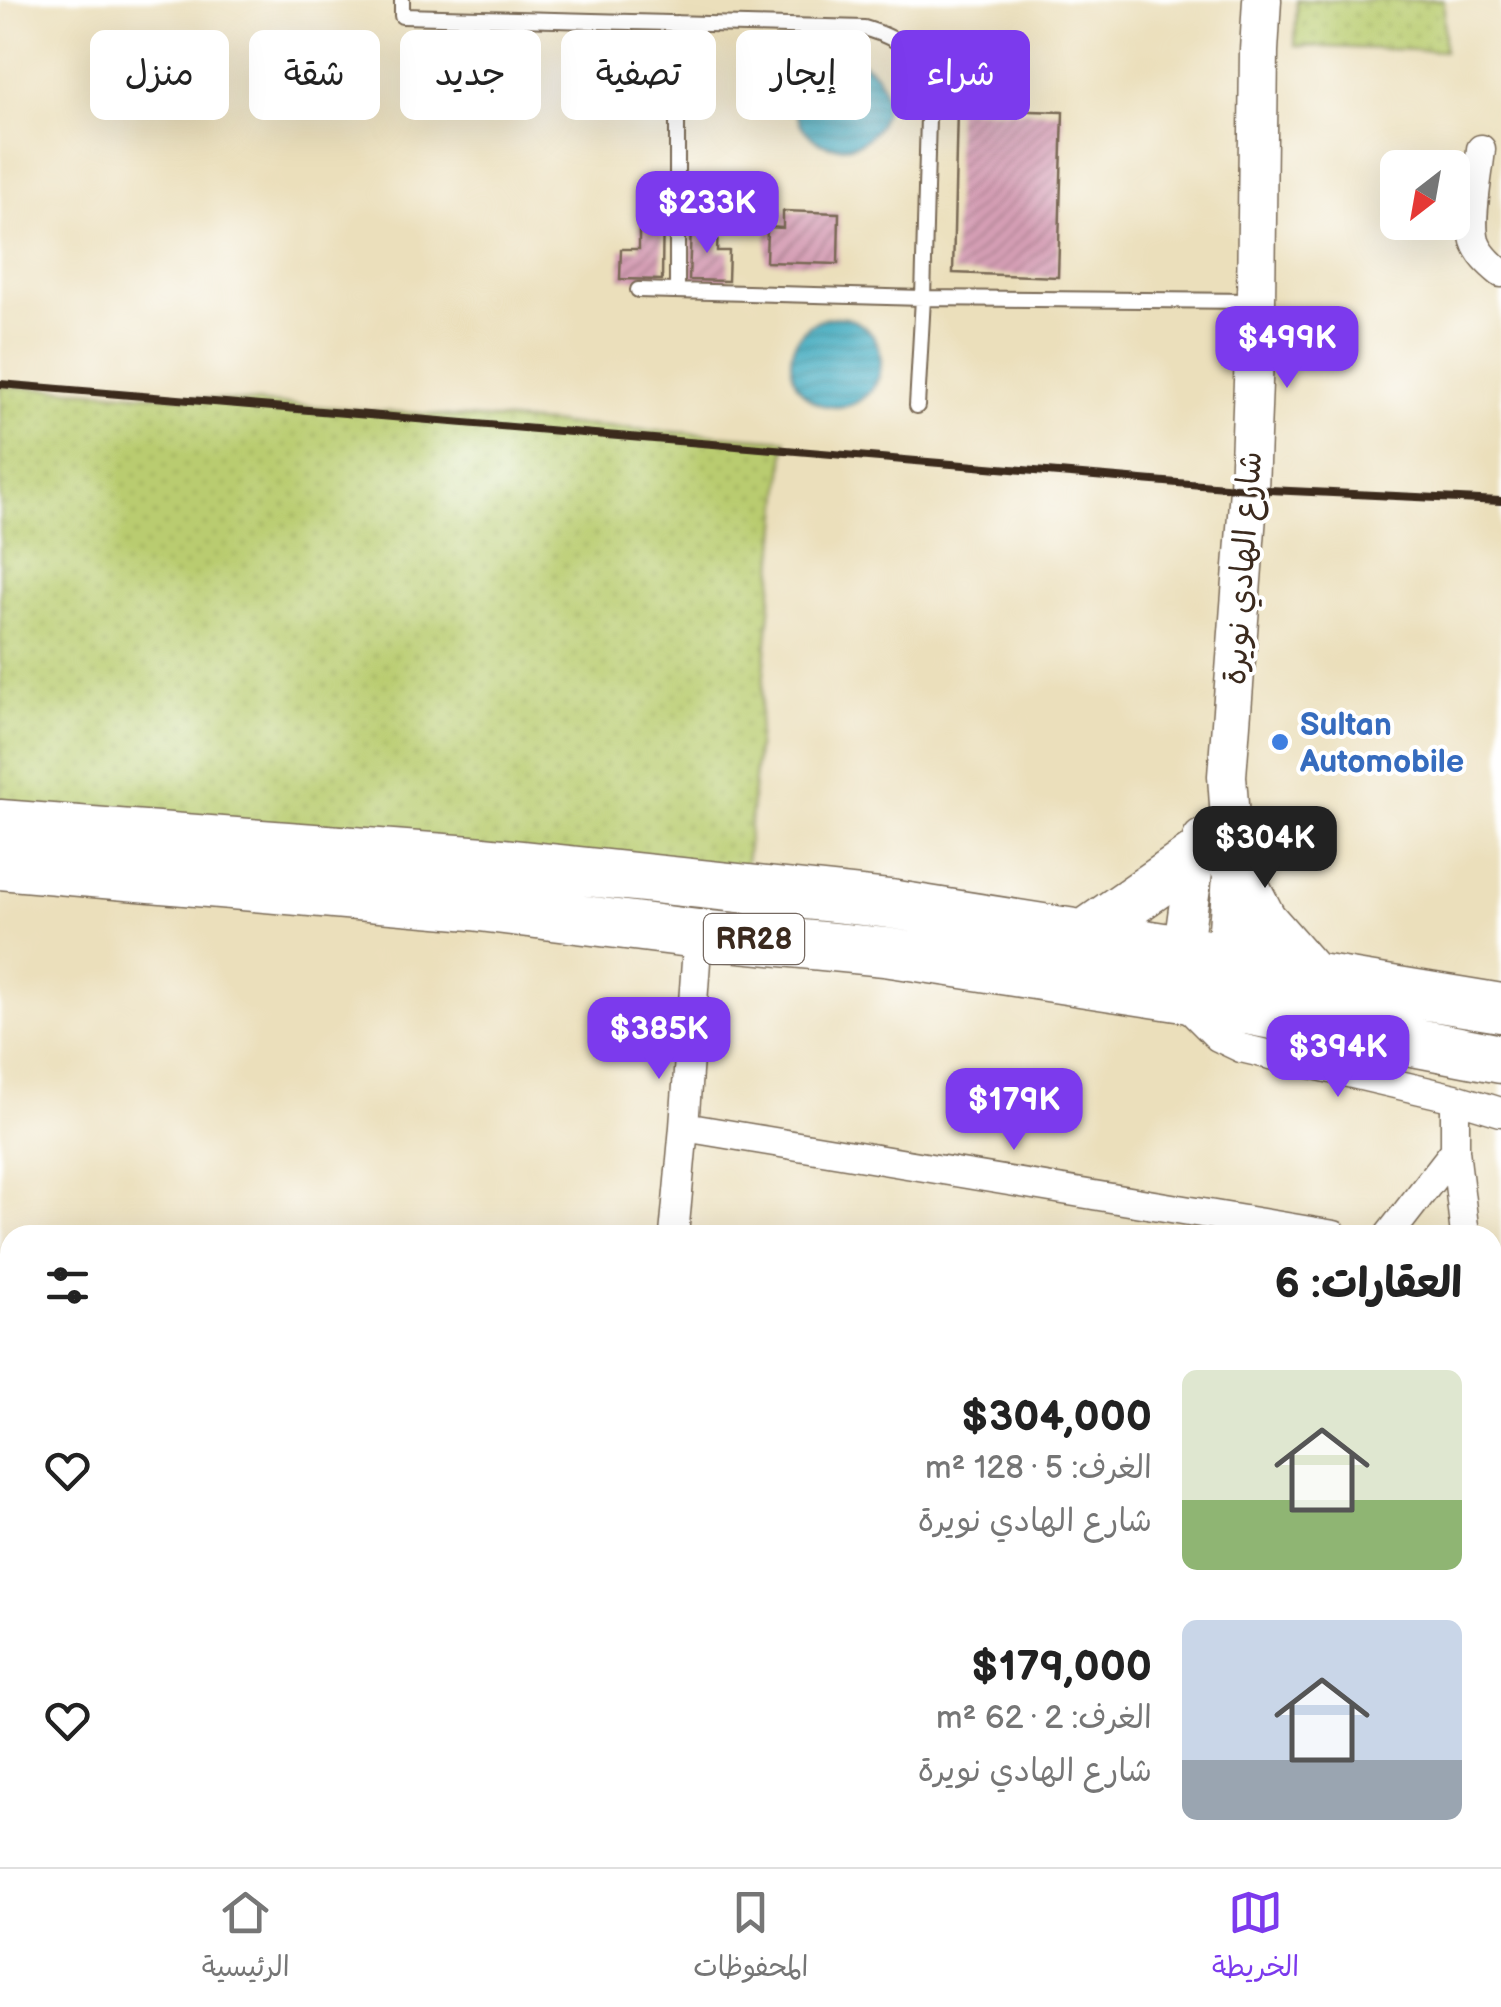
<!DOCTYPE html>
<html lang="ar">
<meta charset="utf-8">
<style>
body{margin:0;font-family:"Balsamiq Sans","Playpen Sans Arabic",sans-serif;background:#f2f2f2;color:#222;direction:rtl;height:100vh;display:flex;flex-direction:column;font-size:38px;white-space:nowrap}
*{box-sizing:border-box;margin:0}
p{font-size:32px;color:#767676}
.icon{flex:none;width:55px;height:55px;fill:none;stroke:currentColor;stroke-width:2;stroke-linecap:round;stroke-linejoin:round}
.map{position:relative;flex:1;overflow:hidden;direction:ltr}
.details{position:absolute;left:0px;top:1225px;width:1502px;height:642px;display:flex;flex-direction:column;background:#fff;border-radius:30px 30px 0 0;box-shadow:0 10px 40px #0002;direction:rtl}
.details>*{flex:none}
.guide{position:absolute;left:30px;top:30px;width:1000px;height:90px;direction:rtl;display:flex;gap:20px}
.needle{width:65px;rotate:211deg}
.fabs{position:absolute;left:1380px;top:150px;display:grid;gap:20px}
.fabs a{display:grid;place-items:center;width:90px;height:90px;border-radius:15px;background:#fff;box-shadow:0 10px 40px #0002;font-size:50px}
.price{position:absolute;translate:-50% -85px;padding:0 22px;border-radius:20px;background:#7c3aed;color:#fff;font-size:32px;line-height:65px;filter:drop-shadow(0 2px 5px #0008)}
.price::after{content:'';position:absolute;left:50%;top:60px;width:30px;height:22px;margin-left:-15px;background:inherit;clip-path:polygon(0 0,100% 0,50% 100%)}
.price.on{background:#222;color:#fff}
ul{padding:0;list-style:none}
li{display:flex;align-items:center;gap:30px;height:250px;padding:0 40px}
li span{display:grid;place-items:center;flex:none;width:280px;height:200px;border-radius:15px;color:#555}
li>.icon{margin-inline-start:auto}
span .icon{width:120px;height:120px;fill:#fffc;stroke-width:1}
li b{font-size:42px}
h2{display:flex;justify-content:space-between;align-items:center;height:120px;padding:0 40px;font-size:42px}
.pill{padding:0 35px;border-radius:15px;background:#fff;box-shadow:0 10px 40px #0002;font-size:35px;line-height:90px}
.pill.on{background:#7c3aed;color:#fff}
.menu{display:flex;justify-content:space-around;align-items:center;height:140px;border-top:2px solid #e0e0e0;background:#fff;font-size:28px;color:#767676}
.menu a{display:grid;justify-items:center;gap:5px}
.menu .on{color:#7c3aed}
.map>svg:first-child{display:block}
.green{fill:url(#green-dots);stroke:#7a7b46;stroke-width:2.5}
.water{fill:url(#water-rules);stroke:#3c6a6e;stroke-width:2.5}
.building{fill:url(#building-hatch)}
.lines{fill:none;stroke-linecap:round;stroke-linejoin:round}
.lane-casing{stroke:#796955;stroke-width:18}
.street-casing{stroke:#796955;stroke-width:31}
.secondary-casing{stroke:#796955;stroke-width:41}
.highway-casing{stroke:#796955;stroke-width:51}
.lane{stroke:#fff;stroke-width:14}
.street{stroke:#fff;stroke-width:28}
.secondary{stroke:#fff;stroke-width:38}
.highway{stroke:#fff;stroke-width:48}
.rail{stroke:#3b2a1e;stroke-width:8}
.shop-dot{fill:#3f7fe0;stroke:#fff;stroke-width:4}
.labels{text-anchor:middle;stroke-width:8;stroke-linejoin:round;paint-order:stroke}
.shield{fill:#fff;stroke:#766a62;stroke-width:2.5}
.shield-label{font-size:30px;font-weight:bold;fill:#3b2a1e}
.street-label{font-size:32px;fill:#3b2a1e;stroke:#fff}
.shop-label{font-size:32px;font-weight:bold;fill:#366cbe;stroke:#fff;text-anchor:start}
</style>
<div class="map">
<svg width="1501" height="1867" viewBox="0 0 1501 1867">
<defs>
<pattern id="green-dots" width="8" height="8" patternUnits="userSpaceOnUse" patternTransform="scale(2.5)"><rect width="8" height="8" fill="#b9cc6f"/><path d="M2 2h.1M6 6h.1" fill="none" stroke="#a0af60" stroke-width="1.8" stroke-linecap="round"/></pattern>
<pattern id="water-rules" width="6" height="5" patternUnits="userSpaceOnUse" patternTransform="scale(2.5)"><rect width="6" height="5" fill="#3ea9bd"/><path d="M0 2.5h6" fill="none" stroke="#358a99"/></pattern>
<pattern id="building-hatch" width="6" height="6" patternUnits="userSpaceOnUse" patternTransform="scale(2.5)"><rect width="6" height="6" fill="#d59fb5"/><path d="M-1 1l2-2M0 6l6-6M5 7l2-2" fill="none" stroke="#ae8293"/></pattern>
</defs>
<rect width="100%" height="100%" fill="#fff"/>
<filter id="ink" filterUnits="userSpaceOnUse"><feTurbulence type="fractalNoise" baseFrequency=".01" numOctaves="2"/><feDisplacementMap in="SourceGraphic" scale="20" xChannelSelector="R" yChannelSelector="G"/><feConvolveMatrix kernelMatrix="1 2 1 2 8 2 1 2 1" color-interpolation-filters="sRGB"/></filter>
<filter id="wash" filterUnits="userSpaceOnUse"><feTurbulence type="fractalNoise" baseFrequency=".0048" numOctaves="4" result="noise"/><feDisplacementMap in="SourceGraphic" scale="40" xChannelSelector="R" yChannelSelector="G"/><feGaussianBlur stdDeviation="2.25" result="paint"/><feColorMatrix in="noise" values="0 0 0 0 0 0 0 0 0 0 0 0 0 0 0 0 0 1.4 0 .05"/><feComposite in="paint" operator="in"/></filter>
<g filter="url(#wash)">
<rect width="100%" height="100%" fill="#ebdfbb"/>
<!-- green -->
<path class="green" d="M1297,0H1444V51L1295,46Z
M0,386L110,392L786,440L745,876L0,813Z"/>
<!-- water -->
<path class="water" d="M795 102a45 45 0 1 1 90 0a45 45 0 1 1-90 0Z
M791 362a45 45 0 1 1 90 0a45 45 0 1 1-90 0Z"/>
<g id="blocks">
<!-- building -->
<path class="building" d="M957,109L1063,112L1058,277L953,273Z
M639,200L663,201L662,280L620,279L621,249H639Z
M783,211L839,213L838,264L766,262L767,227L783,228Z
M691,227L718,228L717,251H729L728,281L689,280Z"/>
</g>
</g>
<g filter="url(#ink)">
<use href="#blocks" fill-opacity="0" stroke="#796955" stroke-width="2.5"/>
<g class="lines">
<!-- lane casing -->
<g class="lane-casing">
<path id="lane" d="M402,0V16L864,28C901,39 910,47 929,81L923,298L917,406
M638,290L923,298L1255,301
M677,291V23"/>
</g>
<!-- street casing -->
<g class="street-casing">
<path id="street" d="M1481,149C1479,172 1469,219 1475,241C1479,254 1490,264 1501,273
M1183,1002L1218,1037L1241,1048L1455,1098L1501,1112
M1455,1098V1150L1465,1235
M684,1127L1334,1235
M674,1235L684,1127L698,934
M1389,1235L1455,1150
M0,1416L10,1417
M1478,1858V1867"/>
</g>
<!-- secondary casing -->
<g class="secondary-casing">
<path id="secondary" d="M1179,976L1195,857L1202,839
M1224,981L1233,863L1227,776L1249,489L1256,301L1259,51L1262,0"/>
</g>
<!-- highway casing -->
<g class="highway-casing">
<path id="highway" d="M0,824L484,861L890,904L1226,957L1312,977L1501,1008
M1233,863L1262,920L1312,977
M0,865L472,906L698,934L885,952L1178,997L1501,1059
M1085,934L1195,857"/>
</g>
<!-- lane -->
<use href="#lane" class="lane"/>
<!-- street -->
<use href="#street" class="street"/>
<!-- secondary -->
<use href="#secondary" class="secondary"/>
<!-- highway -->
<use href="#highway" class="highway"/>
<!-- rail -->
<path class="rail" d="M0,384L1249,489L1501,501"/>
</g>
</g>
<!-- markers -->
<circle class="shop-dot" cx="1280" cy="742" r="10"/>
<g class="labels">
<!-- shield labels -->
<rect class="shield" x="704" y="914" width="100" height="50" rx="8"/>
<g class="shield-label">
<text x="754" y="949">RR28</text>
</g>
<!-- street labels -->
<g class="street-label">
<text transform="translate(1242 568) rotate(-86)" y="11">شارع الهادي نويرة</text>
</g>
<!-- shop labels -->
<g class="shop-label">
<text x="1300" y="735">Sultan<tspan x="1300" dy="37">Automobile</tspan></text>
</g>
</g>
</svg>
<div class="fabs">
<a><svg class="needle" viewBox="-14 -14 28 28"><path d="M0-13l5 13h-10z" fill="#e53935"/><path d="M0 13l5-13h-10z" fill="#767676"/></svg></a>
</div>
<b class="price" style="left:707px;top:256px">$233K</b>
<b class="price" style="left:1287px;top:391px">$499K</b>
<b class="price on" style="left:1265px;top:891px">$304K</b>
<b class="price" style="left:659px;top:1082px">$385K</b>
<b class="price" style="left:1338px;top:1100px">$394K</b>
<b class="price" style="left:1014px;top:1153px">$179K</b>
<div class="guide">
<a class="pill on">شراء</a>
<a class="pill">إيجار</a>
<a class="pill">تصفية</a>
<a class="pill">جديد</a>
<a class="pill">شقة</a>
<a class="pill">منزل</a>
</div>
<section class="details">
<h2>العقارات: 6<svg class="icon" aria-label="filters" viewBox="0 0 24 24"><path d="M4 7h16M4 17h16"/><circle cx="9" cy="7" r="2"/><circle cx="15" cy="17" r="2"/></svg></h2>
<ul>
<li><span style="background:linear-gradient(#dfe7d0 65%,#8fb573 0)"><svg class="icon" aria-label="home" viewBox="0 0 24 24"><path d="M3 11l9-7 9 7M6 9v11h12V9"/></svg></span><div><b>$304,000</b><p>الغرف: 5 · 128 m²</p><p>شارع الهادي نويرة</p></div><svg class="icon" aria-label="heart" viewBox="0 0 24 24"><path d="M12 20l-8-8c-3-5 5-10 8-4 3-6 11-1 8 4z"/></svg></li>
<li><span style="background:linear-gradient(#c9d6e8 70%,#9aa5b1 0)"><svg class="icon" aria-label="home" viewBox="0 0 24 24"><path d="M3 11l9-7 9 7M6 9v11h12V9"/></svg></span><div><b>$179,000</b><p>الغرف: 2 · 62 m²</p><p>شارع الهادي نويرة</p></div><svg class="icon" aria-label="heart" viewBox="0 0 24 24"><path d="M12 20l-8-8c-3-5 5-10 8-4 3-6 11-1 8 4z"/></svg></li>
</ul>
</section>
</div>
<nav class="menu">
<a class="on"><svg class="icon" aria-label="map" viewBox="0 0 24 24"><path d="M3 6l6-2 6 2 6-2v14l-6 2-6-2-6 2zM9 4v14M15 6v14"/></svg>الخريطة</a>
<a><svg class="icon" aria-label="saved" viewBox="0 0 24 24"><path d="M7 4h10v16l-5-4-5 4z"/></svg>المحفوظات</a>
<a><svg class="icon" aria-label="home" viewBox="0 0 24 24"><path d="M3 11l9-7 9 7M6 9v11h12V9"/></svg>الرئيسية</a>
</nav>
